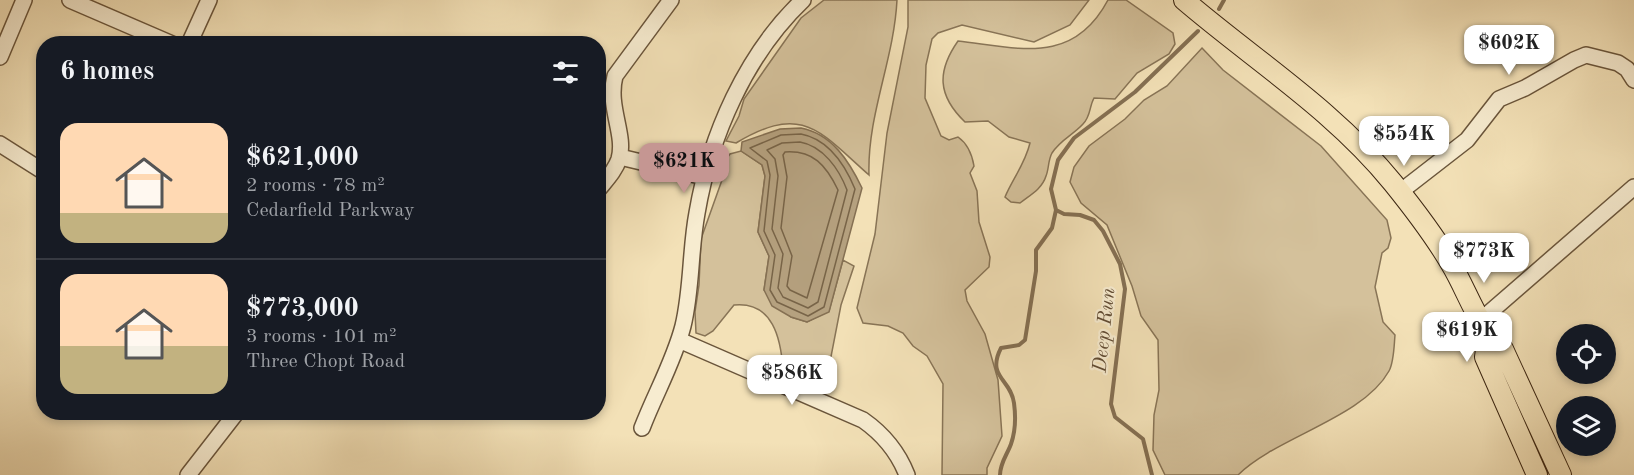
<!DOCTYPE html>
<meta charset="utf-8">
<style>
body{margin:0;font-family:"Old Standard TT",serif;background:#20242c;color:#f1f3f6;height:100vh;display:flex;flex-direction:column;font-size:22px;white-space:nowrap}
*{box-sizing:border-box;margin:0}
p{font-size:20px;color:#9ea1a6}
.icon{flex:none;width:33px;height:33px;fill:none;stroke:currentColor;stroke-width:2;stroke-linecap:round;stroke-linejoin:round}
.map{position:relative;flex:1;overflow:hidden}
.panel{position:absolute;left:36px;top:36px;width:570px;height:384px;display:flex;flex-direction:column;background:#171b24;border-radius:24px;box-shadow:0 3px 9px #0003}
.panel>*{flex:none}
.buttons{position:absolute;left:1556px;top:324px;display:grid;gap:12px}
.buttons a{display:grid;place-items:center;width:60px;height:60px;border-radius:50%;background:#171b24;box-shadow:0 3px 9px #0003;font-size:30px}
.price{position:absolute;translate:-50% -51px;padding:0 14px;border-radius:12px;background:#fff;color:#222;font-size:20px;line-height:39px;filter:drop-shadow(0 2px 3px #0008)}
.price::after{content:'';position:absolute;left:50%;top:36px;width:18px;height:14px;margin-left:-9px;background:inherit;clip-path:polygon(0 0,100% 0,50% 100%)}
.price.current{background:#c59692;color:#111}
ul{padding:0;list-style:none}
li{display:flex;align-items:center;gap:18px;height:150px;padding:0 24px}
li+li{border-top:2px solid #363941}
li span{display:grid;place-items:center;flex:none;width:168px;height:120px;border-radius:18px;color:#555}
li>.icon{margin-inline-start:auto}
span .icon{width:72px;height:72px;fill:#fffc;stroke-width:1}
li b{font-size:26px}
h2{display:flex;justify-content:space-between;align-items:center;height:72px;padding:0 24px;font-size:26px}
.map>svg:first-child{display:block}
.green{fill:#d4c19b;stroke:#887456;stroke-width:1.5}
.water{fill:#b5a17f;stroke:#857053;stroke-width:1.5}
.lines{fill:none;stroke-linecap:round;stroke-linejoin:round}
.shore{stroke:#786448;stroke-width:1.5}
.stream{stroke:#857053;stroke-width:4}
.minor-casing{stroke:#6a553b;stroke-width:18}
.major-casing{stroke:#3c2612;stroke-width:22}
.minor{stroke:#f7ecd0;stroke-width:15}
.major{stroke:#f3e1b7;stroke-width:20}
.labels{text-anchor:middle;stroke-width:4.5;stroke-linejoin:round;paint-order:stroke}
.water-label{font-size:20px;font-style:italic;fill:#604b33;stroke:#f7ecd0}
</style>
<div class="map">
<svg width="1634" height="475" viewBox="0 0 1634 475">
<rect width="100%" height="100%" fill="#f3e1b7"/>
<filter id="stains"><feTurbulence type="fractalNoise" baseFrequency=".00333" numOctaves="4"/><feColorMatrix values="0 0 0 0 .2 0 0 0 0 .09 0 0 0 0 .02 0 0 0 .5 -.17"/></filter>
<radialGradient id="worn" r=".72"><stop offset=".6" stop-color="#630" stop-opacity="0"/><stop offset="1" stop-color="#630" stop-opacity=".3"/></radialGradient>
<!-- green -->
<path class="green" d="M824,0H897C894,60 867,115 869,175C819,131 803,103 736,143L726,141L739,116L744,99L801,18Z
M908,0H1089L1070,25L1034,42L962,25L938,33L932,39L926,65L925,98L941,136L949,140L958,137C968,144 972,154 974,166L970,173L977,191L979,222L990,257L989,267L965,290L967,301L985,334L998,380L1002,436L987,468V475H942L943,384L927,356L913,346L903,333L888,326L863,323L857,308L875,234L887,133L908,27Z
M1108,0H1126L1173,33L1175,44L1169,54L1137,73L1115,99L1094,98C1089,107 1091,116 1083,124C1073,135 1060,140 1052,153C1048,160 1049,169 1046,176C1042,189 1030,195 1020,203L1011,202L1005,197C1013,178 1025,164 1030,143L1009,137L988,121L965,122C937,95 937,71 958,41C1019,48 1073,66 1108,0Z
M1202,48L1223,70L1321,146L1387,220L1391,238L1388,248L1382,253L1375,287L1383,322L1395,335C1394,346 1394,362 1389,371C1363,418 1276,437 1238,475H1165L1153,450L1154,415L1159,390L1158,340L1141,316L1132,286L1107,225L1081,203L1070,182L1074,167L1089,146L1125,119L1144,100L1167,86Z
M741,151L762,165L765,176L758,232L769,256L764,290L791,317L807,322L829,311L843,260L854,266L841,305L829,367L819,382L813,383L783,370C781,339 773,301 734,305L713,331L705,336L696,333L695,312L699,285L701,239L722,180L725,161L730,154Z"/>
<!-- water -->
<path class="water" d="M801,128C832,134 849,161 862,188L829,312L807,322L791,317L772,306L764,290L769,256L758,232L765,176L762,165L741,151L742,142L780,129Z"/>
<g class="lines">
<!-- shore -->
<path class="shore" d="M801,134C828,139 845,165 855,189L824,307L808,316L777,302L770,290L775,255L764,231L770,175L767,161L750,148L781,135Z
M800,142C823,146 839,169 847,190L818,302L808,308L783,297L778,288L783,254L772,229L778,176L775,159L767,150L782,143Z
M785,152C813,150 826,165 838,190L807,298L790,290L787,286L792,256L781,228L787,177L783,155Z"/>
<!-- stream -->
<path class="stream" d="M1219,9L1224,0
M1056,210L1064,214L1080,215L1094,220L1103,231L1120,264L1125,289L1111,404L1115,417L1143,439L1152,475
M1000,475C1000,463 1007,455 1011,444C1016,430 1016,418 1014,403C1011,379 986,377 1001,348L1019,345L1025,340L1036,271V250L1052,228L1056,210L1051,189L1058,160L1074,138L1135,92L1198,31"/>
<!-- minor casing -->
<g class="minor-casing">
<path id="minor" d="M70,0L172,44
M189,44L209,0
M0,57L24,0
M0,144L44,172
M620,157L704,177
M598,190C606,180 615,171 619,159C626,134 607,107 615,76L671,0
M1400,192L1467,140L1499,99L1525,88L1574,60L1586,55L1618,63L1627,69L1634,80
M1481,320L1634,187
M679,340L863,420C883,434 898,452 907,475
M642,428C655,394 674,361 683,326C692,289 690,250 697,213C710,136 746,54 803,0
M188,475L237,412"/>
</g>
<!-- major casing -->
<g class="major-casing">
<path id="major" d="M1184,0C1254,60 1334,110 1393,183C1414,209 1434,235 1451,264C1468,292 1478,328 1503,349L1561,475
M1488,336L1485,357L1537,475"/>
</g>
<!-- minor -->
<use href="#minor" class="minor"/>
<!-- major -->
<use href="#major" class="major"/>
</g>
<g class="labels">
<!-- water labels -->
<g class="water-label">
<text transform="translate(1103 330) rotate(-84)" y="7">Deep Run</text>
</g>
</g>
<rect width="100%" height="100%" filter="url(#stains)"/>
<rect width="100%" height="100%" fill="url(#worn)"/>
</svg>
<div class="buttons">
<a><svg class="icon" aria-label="locate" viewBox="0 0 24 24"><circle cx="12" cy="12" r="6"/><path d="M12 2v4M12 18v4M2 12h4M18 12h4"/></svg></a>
<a><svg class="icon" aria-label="layers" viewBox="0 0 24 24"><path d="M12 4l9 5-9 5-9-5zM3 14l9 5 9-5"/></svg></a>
</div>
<b class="price" style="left:1509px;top:76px">$602K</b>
<b class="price" style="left:1404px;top:167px">$554K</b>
<b class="price current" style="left:684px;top:194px">$621K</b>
<b class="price" style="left:1484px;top:284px">$773K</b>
<b class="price" style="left:1467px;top:363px">$619K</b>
<b class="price" style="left:792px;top:406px">$586K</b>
<section class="panel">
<h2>6 homes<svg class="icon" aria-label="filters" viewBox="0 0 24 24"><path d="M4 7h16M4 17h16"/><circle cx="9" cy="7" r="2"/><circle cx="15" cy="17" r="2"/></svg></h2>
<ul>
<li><span style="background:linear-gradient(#ffd9b3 75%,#c2b280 0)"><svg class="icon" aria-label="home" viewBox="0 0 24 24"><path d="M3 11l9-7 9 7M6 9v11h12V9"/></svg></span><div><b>$621,000</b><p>2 rooms · 78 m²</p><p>Cedarfield Parkway</p></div></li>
<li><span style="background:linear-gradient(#ffd9b3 60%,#c2b280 0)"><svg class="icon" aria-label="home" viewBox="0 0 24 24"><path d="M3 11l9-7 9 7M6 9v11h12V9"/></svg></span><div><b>$773,000</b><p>3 rooms · 101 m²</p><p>Three Chopt Road</p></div></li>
</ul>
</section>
</div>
